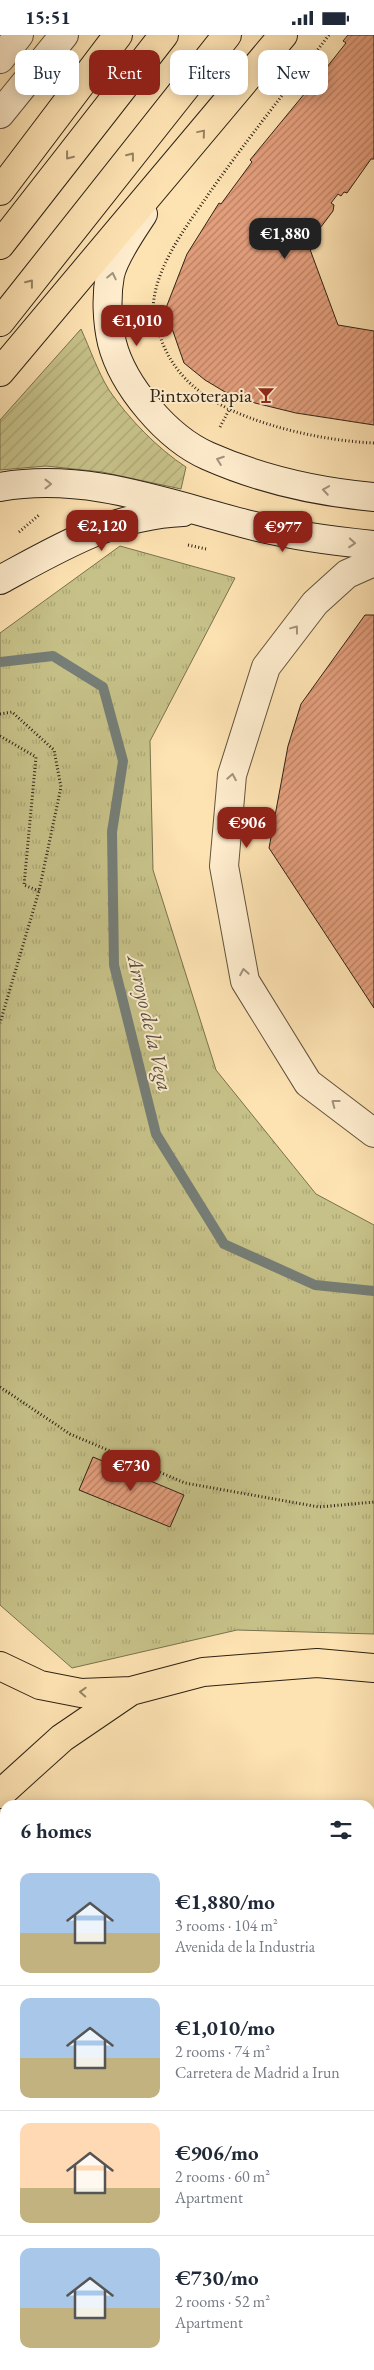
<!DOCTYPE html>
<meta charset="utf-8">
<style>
body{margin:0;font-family:"EB Garamond",serif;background:#f2f2f3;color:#1f2937;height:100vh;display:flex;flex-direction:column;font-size:19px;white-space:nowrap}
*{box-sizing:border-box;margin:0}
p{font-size:16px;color:#747a83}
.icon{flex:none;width:28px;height:28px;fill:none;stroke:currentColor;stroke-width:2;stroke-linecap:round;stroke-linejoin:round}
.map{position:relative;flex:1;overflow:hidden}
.drawer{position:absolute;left:0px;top:1765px;width:375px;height:570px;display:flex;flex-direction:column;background:#fff;border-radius:15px 15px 0 0;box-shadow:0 2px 12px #0003}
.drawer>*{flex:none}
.guide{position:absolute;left:15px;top:15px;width:345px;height:45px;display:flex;gap:10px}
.price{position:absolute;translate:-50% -42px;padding:0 11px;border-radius:10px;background:#8f2418;color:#fff;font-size:16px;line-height:32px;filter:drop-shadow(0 1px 2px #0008)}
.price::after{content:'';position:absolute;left:50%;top:30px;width:15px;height:11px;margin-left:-8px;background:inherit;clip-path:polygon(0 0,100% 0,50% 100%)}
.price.current{background:#222;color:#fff}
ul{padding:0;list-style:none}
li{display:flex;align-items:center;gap:15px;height:125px;padding:0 20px}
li+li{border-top:1px solid #e0e1e3}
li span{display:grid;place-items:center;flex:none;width:140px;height:100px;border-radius:10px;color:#555}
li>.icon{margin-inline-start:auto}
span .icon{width:60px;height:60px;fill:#fffc;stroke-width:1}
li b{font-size:21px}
h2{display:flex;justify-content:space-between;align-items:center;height:60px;padding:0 20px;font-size:21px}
.tag{padding:0 18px;border-radius:10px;background:#fff;box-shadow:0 2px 12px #0003;font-size:18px;line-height:45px}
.tag.current{background:#8f2418;color:#fff}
.status{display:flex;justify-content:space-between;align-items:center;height:35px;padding:0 25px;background:#fff;direction:ltr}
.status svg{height:14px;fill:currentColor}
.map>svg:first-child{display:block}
.park{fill:url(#park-tufts);stroke:#7a724f}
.garden{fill:url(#garden-furrows);stroke:#7a724f}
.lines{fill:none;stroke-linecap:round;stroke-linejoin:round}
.stream{stroke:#767e77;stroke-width:10}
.building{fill:url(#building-hatch);stroke:#2f2316}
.street-casing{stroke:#62533d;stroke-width:30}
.secondary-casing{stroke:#2f2316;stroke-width:30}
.primary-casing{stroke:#2f2316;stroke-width:30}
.highway-casing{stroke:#2f2316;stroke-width:30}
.path{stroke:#2f2316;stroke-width:3;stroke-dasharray:1 2.5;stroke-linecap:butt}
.street{stroke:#feeccd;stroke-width:28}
.secondary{stroke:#feeccd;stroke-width:28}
.primary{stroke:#fde2b2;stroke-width:28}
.highway{stroke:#fde2b2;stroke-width:28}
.highway-bridge-casing{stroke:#2f2316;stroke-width:30;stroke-linecap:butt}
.highway-bridge{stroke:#fde2b2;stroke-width:28}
.oneway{stroke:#968264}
.oneway2{stroke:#a1927b}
.labels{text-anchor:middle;stroke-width:4;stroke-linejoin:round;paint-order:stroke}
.poi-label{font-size:20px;fill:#2f2316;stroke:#feeccd;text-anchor:end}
.water-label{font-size:21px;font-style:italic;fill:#525146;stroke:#feeccd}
</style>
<div class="status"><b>15:51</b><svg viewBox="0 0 49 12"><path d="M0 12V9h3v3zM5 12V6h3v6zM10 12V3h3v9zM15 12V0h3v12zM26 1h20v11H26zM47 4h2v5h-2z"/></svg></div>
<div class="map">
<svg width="374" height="2335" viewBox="0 0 374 2335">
<defs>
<pattern id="park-tufts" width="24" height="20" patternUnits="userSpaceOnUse" patternTransform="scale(1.25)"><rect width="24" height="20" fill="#c6c188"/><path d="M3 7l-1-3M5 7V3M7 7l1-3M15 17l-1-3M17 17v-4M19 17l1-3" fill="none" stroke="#aaa675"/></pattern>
<pattern id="garden-furrows" width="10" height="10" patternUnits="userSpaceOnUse" patternTransform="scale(1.25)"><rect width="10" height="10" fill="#c6c188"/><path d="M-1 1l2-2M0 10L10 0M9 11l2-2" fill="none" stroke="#aaa675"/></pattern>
<pattern id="building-hatch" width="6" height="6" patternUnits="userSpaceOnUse" patternTransform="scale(1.25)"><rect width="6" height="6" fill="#e39e7c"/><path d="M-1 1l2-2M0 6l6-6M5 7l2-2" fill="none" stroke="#b88065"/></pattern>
</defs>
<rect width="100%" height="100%" fill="#fde2b2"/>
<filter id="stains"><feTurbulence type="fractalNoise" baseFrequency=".004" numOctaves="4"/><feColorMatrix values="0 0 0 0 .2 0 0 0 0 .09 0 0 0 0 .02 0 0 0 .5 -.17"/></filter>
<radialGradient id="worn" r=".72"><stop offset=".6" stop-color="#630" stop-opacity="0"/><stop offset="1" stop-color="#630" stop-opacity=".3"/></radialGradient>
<!-- park -->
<path class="park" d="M120,511L235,543L150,706L153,835L216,1035L316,1159L374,1190V1599L237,1595L72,1633L0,1570V598Z"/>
<!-- garden -->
<path class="garden" d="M81,294C90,314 98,337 109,355C128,383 158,414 186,432L181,454L102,437L46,431L0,435V385Z"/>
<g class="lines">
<!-- stream -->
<path class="stream" d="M0,627L53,621L103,652L123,726L112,797L114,930L156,1099L224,1209L315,1250L374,1256"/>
</g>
<!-- building -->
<path class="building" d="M348,0H374V124H371L347,158L344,157L341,161L338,159L331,168L334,170L333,176L308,209L338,290L374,296V390L296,378L255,368L225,357L205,345L184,328L167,279L164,278L187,219L219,168L221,169L252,127L250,125L319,41L317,39L324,30L327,32L346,8L343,6Z
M365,580H374V973L269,813L288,711L301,669Z
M93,1422L184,1460L170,1492L79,1455Z"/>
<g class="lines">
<!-- street casing -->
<g class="street-casing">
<path id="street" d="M0,24L19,0
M0,79L64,0
M374,527L347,539L315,568L266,632L232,740L224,831L245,946L308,1048L374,1098"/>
</g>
<!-- secondary casing -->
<g class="secondary-casing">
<path id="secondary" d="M143,179C132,196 114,221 110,240C106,261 107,287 112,308C123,351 167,403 208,421C260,444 318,457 374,462
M0,452C85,437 165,468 246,489C288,500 331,506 374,510
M0,545C59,513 113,480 183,477"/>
</g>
<!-- primary casing -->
<g class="primary-casing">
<path id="primary" d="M0,156L118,0
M0,337L283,0"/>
</g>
<!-- highway casing -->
<g class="highway-casing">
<path id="highway" d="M0,210L164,0
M0,287L227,0
M0,1631L40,1650L81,1658L131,1656L203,1637L317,1628L374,1633
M0,1759L62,1703L131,1656
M370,1917L374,1915
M370,2042L374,2040
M0,2153L5,2149
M54,2330L64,2335"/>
</g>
<!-- path -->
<path class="path" d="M329,0C289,52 248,103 210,157C187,191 154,232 153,275C153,281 156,288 158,294C166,325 185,349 214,366C256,391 325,406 374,408
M220,392L229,375
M19,497L39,480
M188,510L206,514
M0,679L12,677L54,715L61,752L39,856L0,988
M0,701L36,722L24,850L39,856
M0,1352L70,1399L185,1448L319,1472L374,1467"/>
<!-- street -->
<use href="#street" class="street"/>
<!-- secondary -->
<use href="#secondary" class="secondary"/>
<!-- primary -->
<use href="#primary" class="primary"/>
<!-- highway -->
<use href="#highway" class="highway"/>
<!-- highway-bridge casing -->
<g class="highway-bridge-casing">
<path id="highway-bridge" d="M0,2286L5,2282"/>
</g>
<!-- highway-bridge -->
<use href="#highway-bridge" class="highway-bridge"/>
</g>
<!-- one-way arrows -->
<defs><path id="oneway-chevron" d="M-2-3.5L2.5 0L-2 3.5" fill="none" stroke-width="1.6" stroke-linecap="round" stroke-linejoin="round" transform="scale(1.25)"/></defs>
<g class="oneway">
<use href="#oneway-chevron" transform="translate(202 98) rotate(-50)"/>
<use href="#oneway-chevron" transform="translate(69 121) rotate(128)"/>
<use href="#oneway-chevron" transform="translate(131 121) rotate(-52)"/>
<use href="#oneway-chevron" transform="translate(30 248) rotate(-52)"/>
<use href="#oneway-chevron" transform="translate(83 1657) rotate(-177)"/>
</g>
<g class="oneway2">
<use href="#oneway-chevron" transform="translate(112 241) rotate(-78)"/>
<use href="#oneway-chevron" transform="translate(220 425) rotate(-160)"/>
<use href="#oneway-chevron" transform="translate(48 449)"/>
<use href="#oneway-chevron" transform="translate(326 455) rotate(-171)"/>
<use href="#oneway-chevron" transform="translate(352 508) rotate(5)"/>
<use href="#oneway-chevron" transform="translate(295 594) rotate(-53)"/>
<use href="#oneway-chevron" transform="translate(232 742) rotate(-80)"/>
<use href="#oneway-chevron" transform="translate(244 937) rotate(-100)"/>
<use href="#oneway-chevron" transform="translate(335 1068) rotate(-143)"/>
</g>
<!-- icons -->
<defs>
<g id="bar-bare" transform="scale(1.35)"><path d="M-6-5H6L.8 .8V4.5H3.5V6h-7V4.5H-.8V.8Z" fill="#8f2418" stroke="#feeccd" stroke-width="2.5" paint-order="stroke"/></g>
</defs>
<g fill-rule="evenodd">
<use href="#bar-bare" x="266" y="360"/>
</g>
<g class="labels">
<!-- poi labels -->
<g class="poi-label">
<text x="252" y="367">Pintxoterapia</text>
</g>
<!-- water labels -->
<g class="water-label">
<text transform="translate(150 988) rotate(77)" y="7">Arroyo de la Vega</text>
</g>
</g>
<rect width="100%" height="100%" filter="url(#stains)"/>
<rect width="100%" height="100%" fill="url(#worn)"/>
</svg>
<b class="price current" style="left:285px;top:225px">€1,880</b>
<b class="price" style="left:137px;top:312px">€1,010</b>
<b class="price" style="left:102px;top:517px">€2,120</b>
<b class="price" style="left:283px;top:518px">€977</b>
<b class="price" style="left:247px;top:814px">€906</b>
<b class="price" style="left:131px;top:1457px">€730</b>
<div class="guide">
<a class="tag">Buy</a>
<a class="tag current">Rent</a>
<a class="tag">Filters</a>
<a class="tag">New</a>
</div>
<section class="drawer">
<h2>6 homes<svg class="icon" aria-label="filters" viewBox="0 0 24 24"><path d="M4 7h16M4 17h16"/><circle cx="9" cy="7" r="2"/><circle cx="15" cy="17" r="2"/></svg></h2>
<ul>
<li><span style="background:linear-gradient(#a9c7e8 60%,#c2b280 0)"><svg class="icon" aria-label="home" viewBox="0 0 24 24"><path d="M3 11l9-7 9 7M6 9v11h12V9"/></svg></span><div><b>€1,880/mo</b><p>3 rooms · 104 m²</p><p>Avenida de la Industria</p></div></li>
<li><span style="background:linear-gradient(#a9c7e8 60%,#c2b280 0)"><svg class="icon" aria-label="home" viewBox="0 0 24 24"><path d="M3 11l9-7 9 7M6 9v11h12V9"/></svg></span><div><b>€1,010/mo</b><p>2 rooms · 74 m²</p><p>Carretera de Madrid a Irun</p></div></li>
<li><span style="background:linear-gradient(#ffd9b3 65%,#c2b280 0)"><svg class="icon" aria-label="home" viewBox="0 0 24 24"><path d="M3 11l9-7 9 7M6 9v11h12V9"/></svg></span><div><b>€906/mo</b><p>2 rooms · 60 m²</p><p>Apartment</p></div></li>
<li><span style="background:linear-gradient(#a9c7e8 60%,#c2b280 0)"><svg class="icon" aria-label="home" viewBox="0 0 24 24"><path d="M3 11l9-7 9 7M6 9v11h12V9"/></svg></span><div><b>€730/mo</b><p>2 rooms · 52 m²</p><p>Apartment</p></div></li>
</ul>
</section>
</div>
